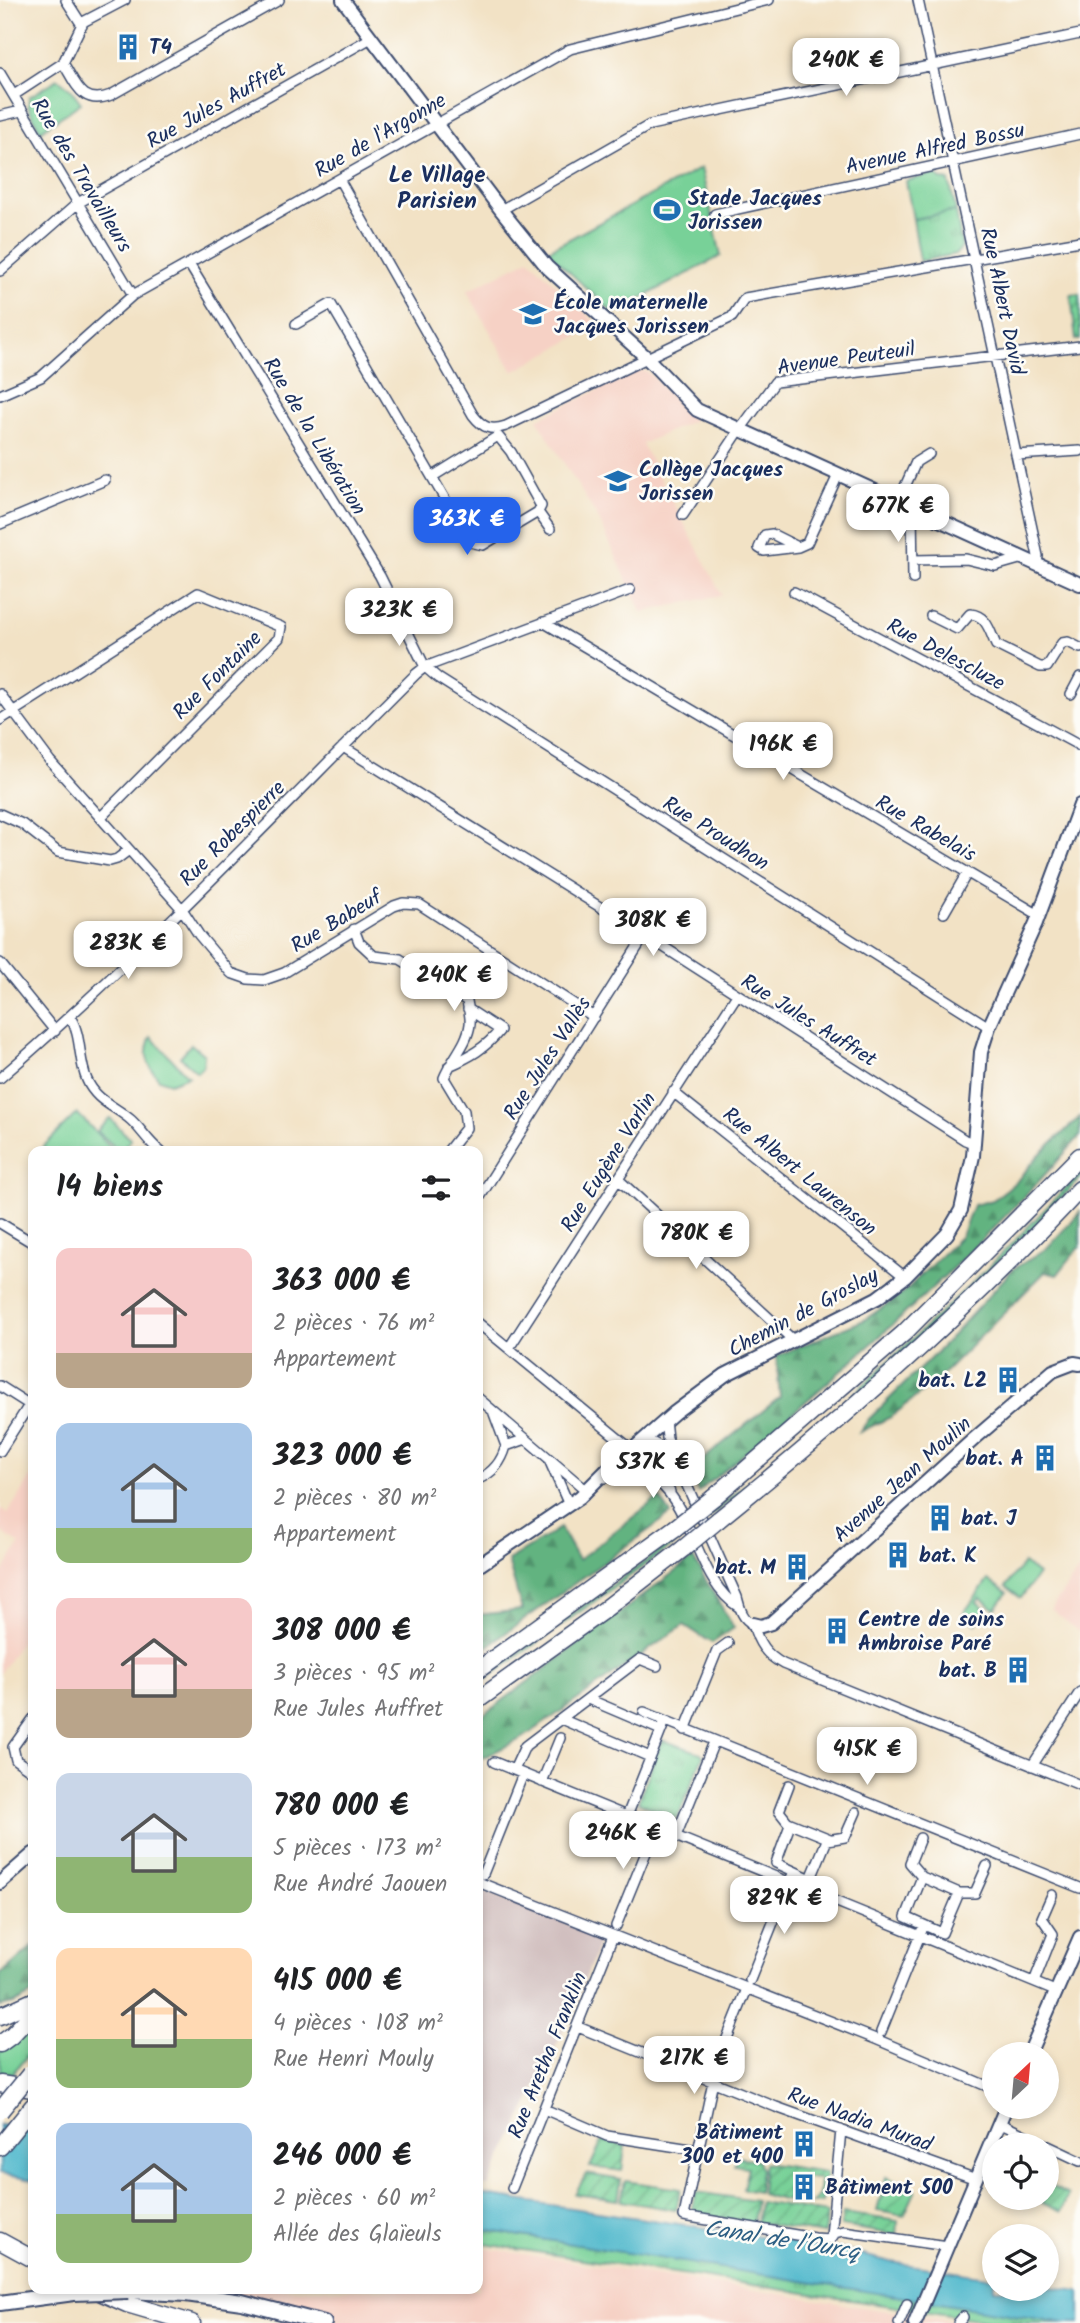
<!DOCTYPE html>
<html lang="fr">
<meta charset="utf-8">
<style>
body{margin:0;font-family:Kalam,sans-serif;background:#f6f6f6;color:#202124;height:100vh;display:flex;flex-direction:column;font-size:26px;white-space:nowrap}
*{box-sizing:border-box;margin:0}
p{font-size:23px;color:#757577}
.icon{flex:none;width:38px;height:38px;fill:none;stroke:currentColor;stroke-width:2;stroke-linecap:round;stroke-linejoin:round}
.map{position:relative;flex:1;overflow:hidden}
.details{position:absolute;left:28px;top:1146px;width:455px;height:1148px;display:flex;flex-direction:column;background:#fff;border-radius:14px;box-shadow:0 4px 10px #0003}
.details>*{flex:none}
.needle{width:46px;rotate:26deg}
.fabs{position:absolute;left:982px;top:2042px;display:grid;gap:14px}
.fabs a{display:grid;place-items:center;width:77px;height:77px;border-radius:50%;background:#fff;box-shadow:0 4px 10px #0003;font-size:35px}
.price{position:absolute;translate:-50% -60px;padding:0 16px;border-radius:14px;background:#fff;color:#222;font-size:23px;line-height:46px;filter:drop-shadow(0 2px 4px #0008)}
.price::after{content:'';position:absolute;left:50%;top:42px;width:21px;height:16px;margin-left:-10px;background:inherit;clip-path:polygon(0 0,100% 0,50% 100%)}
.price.active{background:#2563eb;color:#fff}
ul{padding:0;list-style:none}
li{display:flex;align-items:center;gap:21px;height:175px;padding:0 28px}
li span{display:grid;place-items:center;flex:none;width:196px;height:140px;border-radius:14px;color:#555}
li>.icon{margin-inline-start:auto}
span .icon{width:84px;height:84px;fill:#fffc;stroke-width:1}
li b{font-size:30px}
h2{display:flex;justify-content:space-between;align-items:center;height:84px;padding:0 28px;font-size:30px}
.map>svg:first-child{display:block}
.built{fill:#f6d1c5}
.industrial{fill:#d1bfbf}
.grass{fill:url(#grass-tufts);stroke:#4a807b;stroke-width:2}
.forest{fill:url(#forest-firs);stroke:#3e716f;stroke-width:2}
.park{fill:#78d198;stroke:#4a807b;stroke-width:2}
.garden{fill:url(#garden-furrows);stroke:#4a807b;stroke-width:2}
.water{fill:#4fb8cc;stroke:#357495;stroke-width:2}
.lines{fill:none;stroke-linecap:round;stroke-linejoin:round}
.street-casing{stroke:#3b4a6d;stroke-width:12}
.secondary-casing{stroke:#3b4a6d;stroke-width:16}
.primary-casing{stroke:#3b4a6d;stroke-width:18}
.highway-casing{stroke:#3b4a6d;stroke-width:19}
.street{stroke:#fff;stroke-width:9}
.secondary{stroke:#fff;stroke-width:12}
.primary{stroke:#fff;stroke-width:14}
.highway{stroke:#fff;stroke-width:16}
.primary-bridge-casing{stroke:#3b4a6d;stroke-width:18;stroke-linecap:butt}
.highway-bridge-casing{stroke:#3b4a6d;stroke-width:19;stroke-linecap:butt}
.primary-bridge{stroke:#fff;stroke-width:14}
.highway-bridge{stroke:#fff;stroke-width:16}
.labels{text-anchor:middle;stroke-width:5;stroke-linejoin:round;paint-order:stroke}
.poi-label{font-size:21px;font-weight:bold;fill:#1b2f5e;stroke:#fdfcf7;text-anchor:start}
.street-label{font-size:21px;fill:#1b2f5e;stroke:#fdfcf7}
.neighbourhood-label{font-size:23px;font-weight:bold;fill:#1b2f5e;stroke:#fdfcf7}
.water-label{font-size:23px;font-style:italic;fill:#2d5f84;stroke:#fdfcf7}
</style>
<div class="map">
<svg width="1080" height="2323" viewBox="0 0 1080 2323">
<defs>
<pattern id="grass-tufts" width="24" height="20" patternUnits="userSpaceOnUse" patternTransform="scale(1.75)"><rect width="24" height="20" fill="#78d198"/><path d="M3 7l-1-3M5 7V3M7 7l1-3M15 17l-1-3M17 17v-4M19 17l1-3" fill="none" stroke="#62aa7f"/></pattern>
<pattern id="forest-firs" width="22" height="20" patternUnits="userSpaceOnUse" patternTransform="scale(1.75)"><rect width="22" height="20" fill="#62b380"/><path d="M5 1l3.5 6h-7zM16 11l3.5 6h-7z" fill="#50926c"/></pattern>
<pattern id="garden-furrows" width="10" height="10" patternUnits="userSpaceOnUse" patternTransform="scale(1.75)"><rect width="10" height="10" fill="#78d198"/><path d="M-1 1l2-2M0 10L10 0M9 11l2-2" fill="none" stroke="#62aa7f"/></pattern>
</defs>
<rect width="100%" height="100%" fill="#fdfcf7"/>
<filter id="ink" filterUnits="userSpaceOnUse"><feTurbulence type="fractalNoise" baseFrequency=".0143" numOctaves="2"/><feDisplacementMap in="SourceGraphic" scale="14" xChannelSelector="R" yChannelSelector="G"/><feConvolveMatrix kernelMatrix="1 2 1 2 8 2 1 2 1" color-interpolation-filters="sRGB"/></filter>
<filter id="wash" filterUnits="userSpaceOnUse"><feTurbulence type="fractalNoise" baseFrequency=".00686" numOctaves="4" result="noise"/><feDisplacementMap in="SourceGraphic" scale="28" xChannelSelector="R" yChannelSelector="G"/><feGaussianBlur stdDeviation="1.57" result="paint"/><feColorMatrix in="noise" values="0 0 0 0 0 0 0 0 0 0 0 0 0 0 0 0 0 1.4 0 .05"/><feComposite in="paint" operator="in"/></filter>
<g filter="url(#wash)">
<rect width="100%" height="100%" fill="#f2e2c5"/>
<!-- built -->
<path class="built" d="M529,259L598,325L513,372L467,291Z
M641,370L649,373L694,420L642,444L722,595L642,612L598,518L537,419Z
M33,1474V1622L0,1674V1576L20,1544L0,1531V1508L8,1513Z
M1080,1568V1630L1079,1632L1051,1609Z
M478,2247L965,2323H348L188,2289H478Z"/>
<!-- industrial -->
<path class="industrial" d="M478,1889L601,1937L573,2011L488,2186L478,2185Z"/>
<!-- grass -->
<path class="grass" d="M956,211L962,247L956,254L920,261L913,219Z
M1080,1173V1178C1006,1259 925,1334 844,1408L842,1405L986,1270Z
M830,1416L831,1419L694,1530L478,1685V1681L697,1524Z
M662,1740L701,1753L703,1756L677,1819L638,1802Z
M33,2021V2049L8,2079L0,2078V2051Z
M478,2229L1068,2323H1002L478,2243Z"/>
<!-- forest -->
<path class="forest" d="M1080,1117V1136C964,1267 833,1381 698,1492L690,1470L780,1397L776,1356L864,1320L902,1294L961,1236L973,1205L993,1200L1017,1181L1039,1155Z
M1080,1212V1246L1057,1275L1045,1272L937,1380L891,1417L860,1432L869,1419L942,1347L1012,1270L1047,1248Z
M659,1497L671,1514L478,1653V1615L522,1610L508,1561L560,1528L578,1560Z
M693,1558L734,1628L712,1643L684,1625L523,1738L478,1760V1719Z
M33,1946V1994L14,2004L0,2007V1975Z"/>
<!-- park -->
<path class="park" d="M58,79L71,89L81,103L40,131L28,106L29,97Z
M701,168L721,256L613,313L547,251Z
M934,174L941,179L949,181L956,211L913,219L906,181Z
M151,1037L188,1076L170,1083L159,1079C147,1065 143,1054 151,1037Z
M191,1044L204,1055L203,1066L197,1072L180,1057Z
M77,1113L113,1150L114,1151H45L42,1148Z
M110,1118L131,1140L119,1151L97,1131Z
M1023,1563L1038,1574L1021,1598L1006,1587Z
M988,1580L1007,1593L995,1609L980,1598L977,1602L986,1609L976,1624L963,1614Z"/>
<!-- garden -->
<path class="garden" d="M1080,294V340H1076L1071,295Z
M602,2141L625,2145L622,2171L590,2167Z
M737,2157L758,2160L761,2169L758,2192L743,2189L748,2167L734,2165Z
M764,2163L826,2172L822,2202L812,2203L819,2195L820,2179L790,2176L787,2201L761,2194Z
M586,2174L621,2180L618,2200L575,2194Z
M886,2177L916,2190L904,2216L877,2211Z
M625,2181L681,2189L676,2210L621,2201Z
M1047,2184L1068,2195L1061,2212L1032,2198H1046Z
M696,2192L756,2201L753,2224L692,2213Z
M760,2202L827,2213L824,2234L757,2223Z
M843,2213L898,2221L897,2235L841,2226Z"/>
<!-- water -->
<path class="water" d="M0,2125L33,2128V2180L0,2174Z
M478,2194L826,2246L891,2262L994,2278V2289H1046L1047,2286L1080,2291V2323H1064L478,2229Z"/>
</g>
<g filter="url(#ink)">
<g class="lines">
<!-- street casing -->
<g class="street-casing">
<path id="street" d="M66,0L82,25
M918,0L1038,556L1037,564
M63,63C77,85 82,106 111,95L279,0
M63,63L83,22L125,0
M0,73L133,295
M14,95L63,63
M0,116L21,111
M339,179L473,415C483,428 491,431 506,426L732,317L745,298L1080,241
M501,210L650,125L1080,34
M715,214L1080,134
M189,264L380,576L425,667L438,678L989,1027
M0,271L78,203L371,38
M296,324L331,304L470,542L483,545L538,512
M0,395L41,377L133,295L570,49L769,0
M498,436L511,452L541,506L538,512L550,529
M1016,455L1080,451
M432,477L498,436
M898,502L916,462L929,454
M912,508L913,579
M683,515L739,431L775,382L1080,346
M0,524L105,480
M798,547L772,534L765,535L759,548L764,551L798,547L807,543L838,475
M913,560L966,559L995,566L1023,558
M794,592L1080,746
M931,616L957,629L970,614C987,615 990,632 996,645L1040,667H1047L1062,643L1068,642L1080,648
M543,622L1039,915
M0,694L50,761L182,909L199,935L231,973L248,979L264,980L284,973L394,906L403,903L419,904L594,1017
M1071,694L1080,677
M0,720L198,593L281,627L279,638L101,817
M343,747L645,935L965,1140L973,1143
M0,814L22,824L58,852L110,861L117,859L129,850
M944,913L967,873
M354,929L359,942L374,956L400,959L467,1001C468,1008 471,1017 470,1024C468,1043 451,1060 444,1078L464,1111L466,1128L447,1152
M0,963L55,1031
M70,1017C82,1035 78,1060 87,1080C96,1101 115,1106 131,1120C142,1130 148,1142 161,1152
M449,1066C469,1057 486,1048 500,1030L468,1009
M0,1078C147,952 279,810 416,674L425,667L630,590
M673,1092L905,1277
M619,1180L793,1340
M478,1200L645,935
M0,1223L33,1243
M478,1323L648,1463L664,1481L670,1492
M509,1348L737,995
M0,1386L33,1407
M478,1398L587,1491L591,1488
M493,1411L506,1446
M665,1420L667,1438L674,1455
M644,1440C662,1444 670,1455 680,1470L737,1597C740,1608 742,1619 753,1624C758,1643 766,1655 783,1664L1080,1785
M0,1451L33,1399
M550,1462L569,1505
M605,1478C633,1458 660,1477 676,1503C697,1536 705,1587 740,1608
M478,1479C493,1473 502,1461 506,1446L526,1439
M588,1699L661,1730
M644,1712L1080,1888
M33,1719L13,1747L16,1760L33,1772
M561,1719L650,1757
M685,1730L717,1651L728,1643
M494,1762L1055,1991
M1032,1766L1080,1692
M514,1770L525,1746L640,1659L657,1666
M542,1782L560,1738
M789,1785L779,1811L790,1825L776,1863L809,1878L812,1876L827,1840L845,1837L856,1812
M627,1816L665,1721
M788,1822L830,1839
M676,1836L714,1742
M920,1838L910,1863L922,1877L906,1917L942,1933L959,1893H975L987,1866
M483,1874L523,1774
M922,1877L959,1893
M478,1882L878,2040L994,2089
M616,1926L656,1828
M750,1980L791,1878
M1034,1982L1053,1934L1042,1918L1052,1895
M747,1989L717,2063L684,2216L814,2238L831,2239L835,2233L843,2231L947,2246
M578,2027L776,2107L976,2179
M881,2032L922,1930
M544,2109L607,2136L697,2150
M999,2123L1080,2161
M512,2188L613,1936
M831,2236L841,2130
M899,2323L907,2304
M958,2323L963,2317"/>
</g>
<!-- secondary casing -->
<g class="secondary-casing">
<path id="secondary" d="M343,0L501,210L547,267L646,357L697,410L1080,584
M478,1566L580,1497L611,1466L632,1450L674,1413L725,1375L877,1298L905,1277L947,1234L961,1210L973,1156L981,1052L989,1027L1036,923L1080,805
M753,1624L761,1626L771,1623L974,1439L1053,1371L1074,1363L1080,1364
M0,1883L33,1854
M1029,2054L1080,1937
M915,2323L1006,2107"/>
</g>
<!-- primary casing -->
<g class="primary-casing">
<path id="primary" d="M128,2291L186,2294L242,2302L324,2323
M0,2303L74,2293"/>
</g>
<!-- highway casing -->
<g class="highway-casing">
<path id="highway" d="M713,1498L904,1333L1080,1156
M718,1520C845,1418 969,1309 1080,1189
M478,1670L675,1528
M478,1700L604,1610L684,1548
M0,2016L33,2001
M0,2044L11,2036L33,2013
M0,2084L33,2089
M0,2147L33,2106
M0,2241L33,2259
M95,2290L127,2304L192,2323"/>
</g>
<!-- street -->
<use href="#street" class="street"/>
<!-- secondary -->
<use href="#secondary" class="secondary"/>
<!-- primary -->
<use href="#primary" class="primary"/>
<!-- highway -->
<use href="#highway" class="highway"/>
<!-- primary-bridge casing -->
<g class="primary-bridge-casing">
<path id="primary-bridge" d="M74,2293L128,2291"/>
</g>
<!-- highway-bridge casing -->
<g class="highway-bridge-casing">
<path id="highway-bridge" d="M675,1528L713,1498
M684,1548L718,1520
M0,2111L30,2074"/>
</g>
<!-- primary-bridge -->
<use href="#primary-bridge" class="primary-bridge"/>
<!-- highway-bridge -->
<use href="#highway-bridge" class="highway-bridge"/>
</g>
</g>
<!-- icons -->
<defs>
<g id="building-bare" transform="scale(2.1)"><path d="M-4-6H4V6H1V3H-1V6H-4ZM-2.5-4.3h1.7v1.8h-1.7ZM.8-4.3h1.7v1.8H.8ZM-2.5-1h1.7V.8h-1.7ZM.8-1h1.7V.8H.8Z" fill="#1f6fb2" stroke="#fdfcf7" stroke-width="2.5" paint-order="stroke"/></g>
<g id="stadium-bare" transform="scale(2.1)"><path d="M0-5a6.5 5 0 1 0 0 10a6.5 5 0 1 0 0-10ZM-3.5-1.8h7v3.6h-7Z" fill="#1f6fb2" stroke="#fdfcf7" stroke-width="2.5" paint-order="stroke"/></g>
<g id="school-bare" transform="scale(2.1)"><path d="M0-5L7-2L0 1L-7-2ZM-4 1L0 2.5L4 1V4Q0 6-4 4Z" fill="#1f6fb2" stroke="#fdfcf7" stroke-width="2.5" paint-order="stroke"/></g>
</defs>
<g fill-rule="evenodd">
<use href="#building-bare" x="128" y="47"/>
<use href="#stadium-bare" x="667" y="210"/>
<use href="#school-bare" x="533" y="314"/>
<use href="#school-bare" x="618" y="481"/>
<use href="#building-bare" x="1008" y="1380"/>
<use href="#building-bare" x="1045" y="1458"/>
<use href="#building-bare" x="940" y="1518"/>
<use href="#building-bare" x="898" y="1555"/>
<use href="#building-bare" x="797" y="1567"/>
<use href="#building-bare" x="837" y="1631"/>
<use href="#building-bare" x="1018" y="1670"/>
<use href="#building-bare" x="804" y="2144"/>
<use href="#building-bare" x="804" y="2187"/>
</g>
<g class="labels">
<!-- poi labels -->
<g class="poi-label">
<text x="149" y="54">T4</text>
<text x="688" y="205">Stade Jacques<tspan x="688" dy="24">Jorissen</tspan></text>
<text x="554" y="309">École maternelle<tspan x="554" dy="24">Jacques Jorissen</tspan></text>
<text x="639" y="476">Collège Jacques<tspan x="639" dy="24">Jorissen</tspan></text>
<text x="987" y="1387" text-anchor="end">bat. L2</text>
<text x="1024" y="1465" text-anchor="end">bat. A</text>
<text x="961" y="1525">bat. J</text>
<text x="919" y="1562">bat. K</text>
<text x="776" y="1574" text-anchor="end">bat. M</text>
<text x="858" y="1626">Centre de soins<tspan x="858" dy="24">Ambroise Paré</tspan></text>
<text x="997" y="1677" text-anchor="end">bat. B</text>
<text x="783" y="2139" text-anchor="end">Bâtiment<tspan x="783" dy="24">300 et 400</tspan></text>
<text x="825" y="2194">Bâtiment 500</text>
</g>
<!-- street labels -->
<g class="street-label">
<text transform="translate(216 105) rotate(-29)" y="7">Rue Jules Auffret</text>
<text transform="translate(380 135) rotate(-30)" y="7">Rue de l'Argonne</text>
<text transform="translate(935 148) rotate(-12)" y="7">Avenue Alfred Bossu</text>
<text transform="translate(82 175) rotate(59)" y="7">Rue des Travailleurs</text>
<text transform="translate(1003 301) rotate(78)" y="7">Rue Albert David</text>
<text transform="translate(846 358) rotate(-8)" y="7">Avenue Peuteuil</text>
<text transform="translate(315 436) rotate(59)" y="7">Rue de la Libération</text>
<text transform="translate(946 654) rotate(28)" y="7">Rue Delescluze</text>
<text transform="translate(217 675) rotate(-45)" y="7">Rue Fontaine</text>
<text transform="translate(926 828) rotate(30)" y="7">Rue Rabelais</text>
<text transform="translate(232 833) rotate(-45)" y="7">Rue Robespierre</text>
<text transform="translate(716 833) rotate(32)" y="7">Rue Proudhon</text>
<text transform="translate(336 921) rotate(-31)" y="7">Rue Babeuf</text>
<text transform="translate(809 1020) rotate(32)" y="7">Rue Jules Auffret</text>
<text transform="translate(547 1058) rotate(-57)" y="7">Rue Jules Vallès</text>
<text transform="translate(608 1162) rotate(-58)" y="7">Rue Eugène Varlin</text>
<text transform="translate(800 1171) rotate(39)" y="7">Rue Albert Laurenson</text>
<text transform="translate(803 1312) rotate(-28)" y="7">Chemin de Groslay</text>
<text transform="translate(902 1479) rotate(-42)" y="7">Avenue Jean Moulin</text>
<text transform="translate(547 2055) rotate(-68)" y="7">Rue Aretha Franklin</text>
<text transform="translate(860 2119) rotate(20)" y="7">Rue Nadia Murad</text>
</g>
<!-- neighbourhood labels -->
<g class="neighbourhood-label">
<text x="437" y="182">Le Village<tspan x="437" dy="26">Parisien</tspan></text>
</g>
<!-- water labels -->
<g class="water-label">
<text transform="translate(782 2239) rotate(9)" y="8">Canal de l'Ourcq</text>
</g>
</g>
</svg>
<div class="fabs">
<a><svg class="needle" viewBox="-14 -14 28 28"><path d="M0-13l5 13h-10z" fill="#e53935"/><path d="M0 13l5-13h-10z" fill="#757577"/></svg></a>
<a><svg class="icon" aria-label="locate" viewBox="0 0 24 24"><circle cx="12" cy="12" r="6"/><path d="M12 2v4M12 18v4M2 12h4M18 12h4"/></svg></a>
<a><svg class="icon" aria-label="layers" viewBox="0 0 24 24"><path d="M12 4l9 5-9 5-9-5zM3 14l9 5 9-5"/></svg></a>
</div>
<b class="price" style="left:846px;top:98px">240K €</b>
<b class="price" style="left:898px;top:544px">677K €</b>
<b class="price active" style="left:467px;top:557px">363K €</b>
<b class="price" style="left:399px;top:648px">323K €</b>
<b class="price" style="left:783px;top:782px">196K €</b>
<b class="price" style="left:653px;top:958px">308K €</b>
<b class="price" style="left:128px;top:981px">283K €</b>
<b class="price" style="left:454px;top:1013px">240K €</b>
<b class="price" style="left:696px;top:1271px">780K €</b>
<b class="price" style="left:653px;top:1500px">537K €</b>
<b class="price" style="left:867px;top:1787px">415K €</b>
<b class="price" style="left:623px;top:1871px">246K €</b>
<b class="price" style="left:784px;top:1936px">829K €</b>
<b class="price" style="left:694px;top:2096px">217K €</b>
<section class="details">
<h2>14 biens<svg class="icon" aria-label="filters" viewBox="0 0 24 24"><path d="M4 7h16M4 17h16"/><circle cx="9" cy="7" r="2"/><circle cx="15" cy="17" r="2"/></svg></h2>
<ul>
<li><span style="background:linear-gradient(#f6c9c9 75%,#b9a48a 0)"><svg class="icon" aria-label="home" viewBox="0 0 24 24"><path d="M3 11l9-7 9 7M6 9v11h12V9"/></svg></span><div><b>363 000 €</b><p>2 pièces · 76 m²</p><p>Appartement</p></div></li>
<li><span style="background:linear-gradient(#a9c7e8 75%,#8fb573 0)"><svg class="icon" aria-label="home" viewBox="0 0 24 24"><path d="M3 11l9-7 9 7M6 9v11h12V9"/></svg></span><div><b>323 000 €</b><p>2 pièces · 80 m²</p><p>Appartement</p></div></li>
<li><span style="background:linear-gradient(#f6c9c9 65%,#b9a48a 0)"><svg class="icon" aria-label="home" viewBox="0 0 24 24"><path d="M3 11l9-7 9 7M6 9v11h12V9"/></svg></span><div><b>308 000 €</b><p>3 pièces · 95 m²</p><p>Rue Jules Auffret</p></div></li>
<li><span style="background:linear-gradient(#c9d6e8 60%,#8fb573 0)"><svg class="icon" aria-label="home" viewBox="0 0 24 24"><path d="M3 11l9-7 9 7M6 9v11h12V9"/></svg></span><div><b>780 000 €</b><p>5 pièces · 173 m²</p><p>Rue André Jaouen</p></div></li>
<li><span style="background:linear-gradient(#ffd9b3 65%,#8fb573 0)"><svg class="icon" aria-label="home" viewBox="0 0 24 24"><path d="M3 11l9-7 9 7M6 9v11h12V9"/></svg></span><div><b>415 000 €</b><p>4 pièces · 108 m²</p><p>Rue Henri Mouly</p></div></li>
<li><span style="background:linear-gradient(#a9c7e8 65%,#8fb573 0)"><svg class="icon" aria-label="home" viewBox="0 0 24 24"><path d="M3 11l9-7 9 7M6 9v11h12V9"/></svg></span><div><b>246 000 €</b><p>2 pièces · 60 m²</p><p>Allée des Glaïeuls</p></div></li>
</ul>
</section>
</div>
